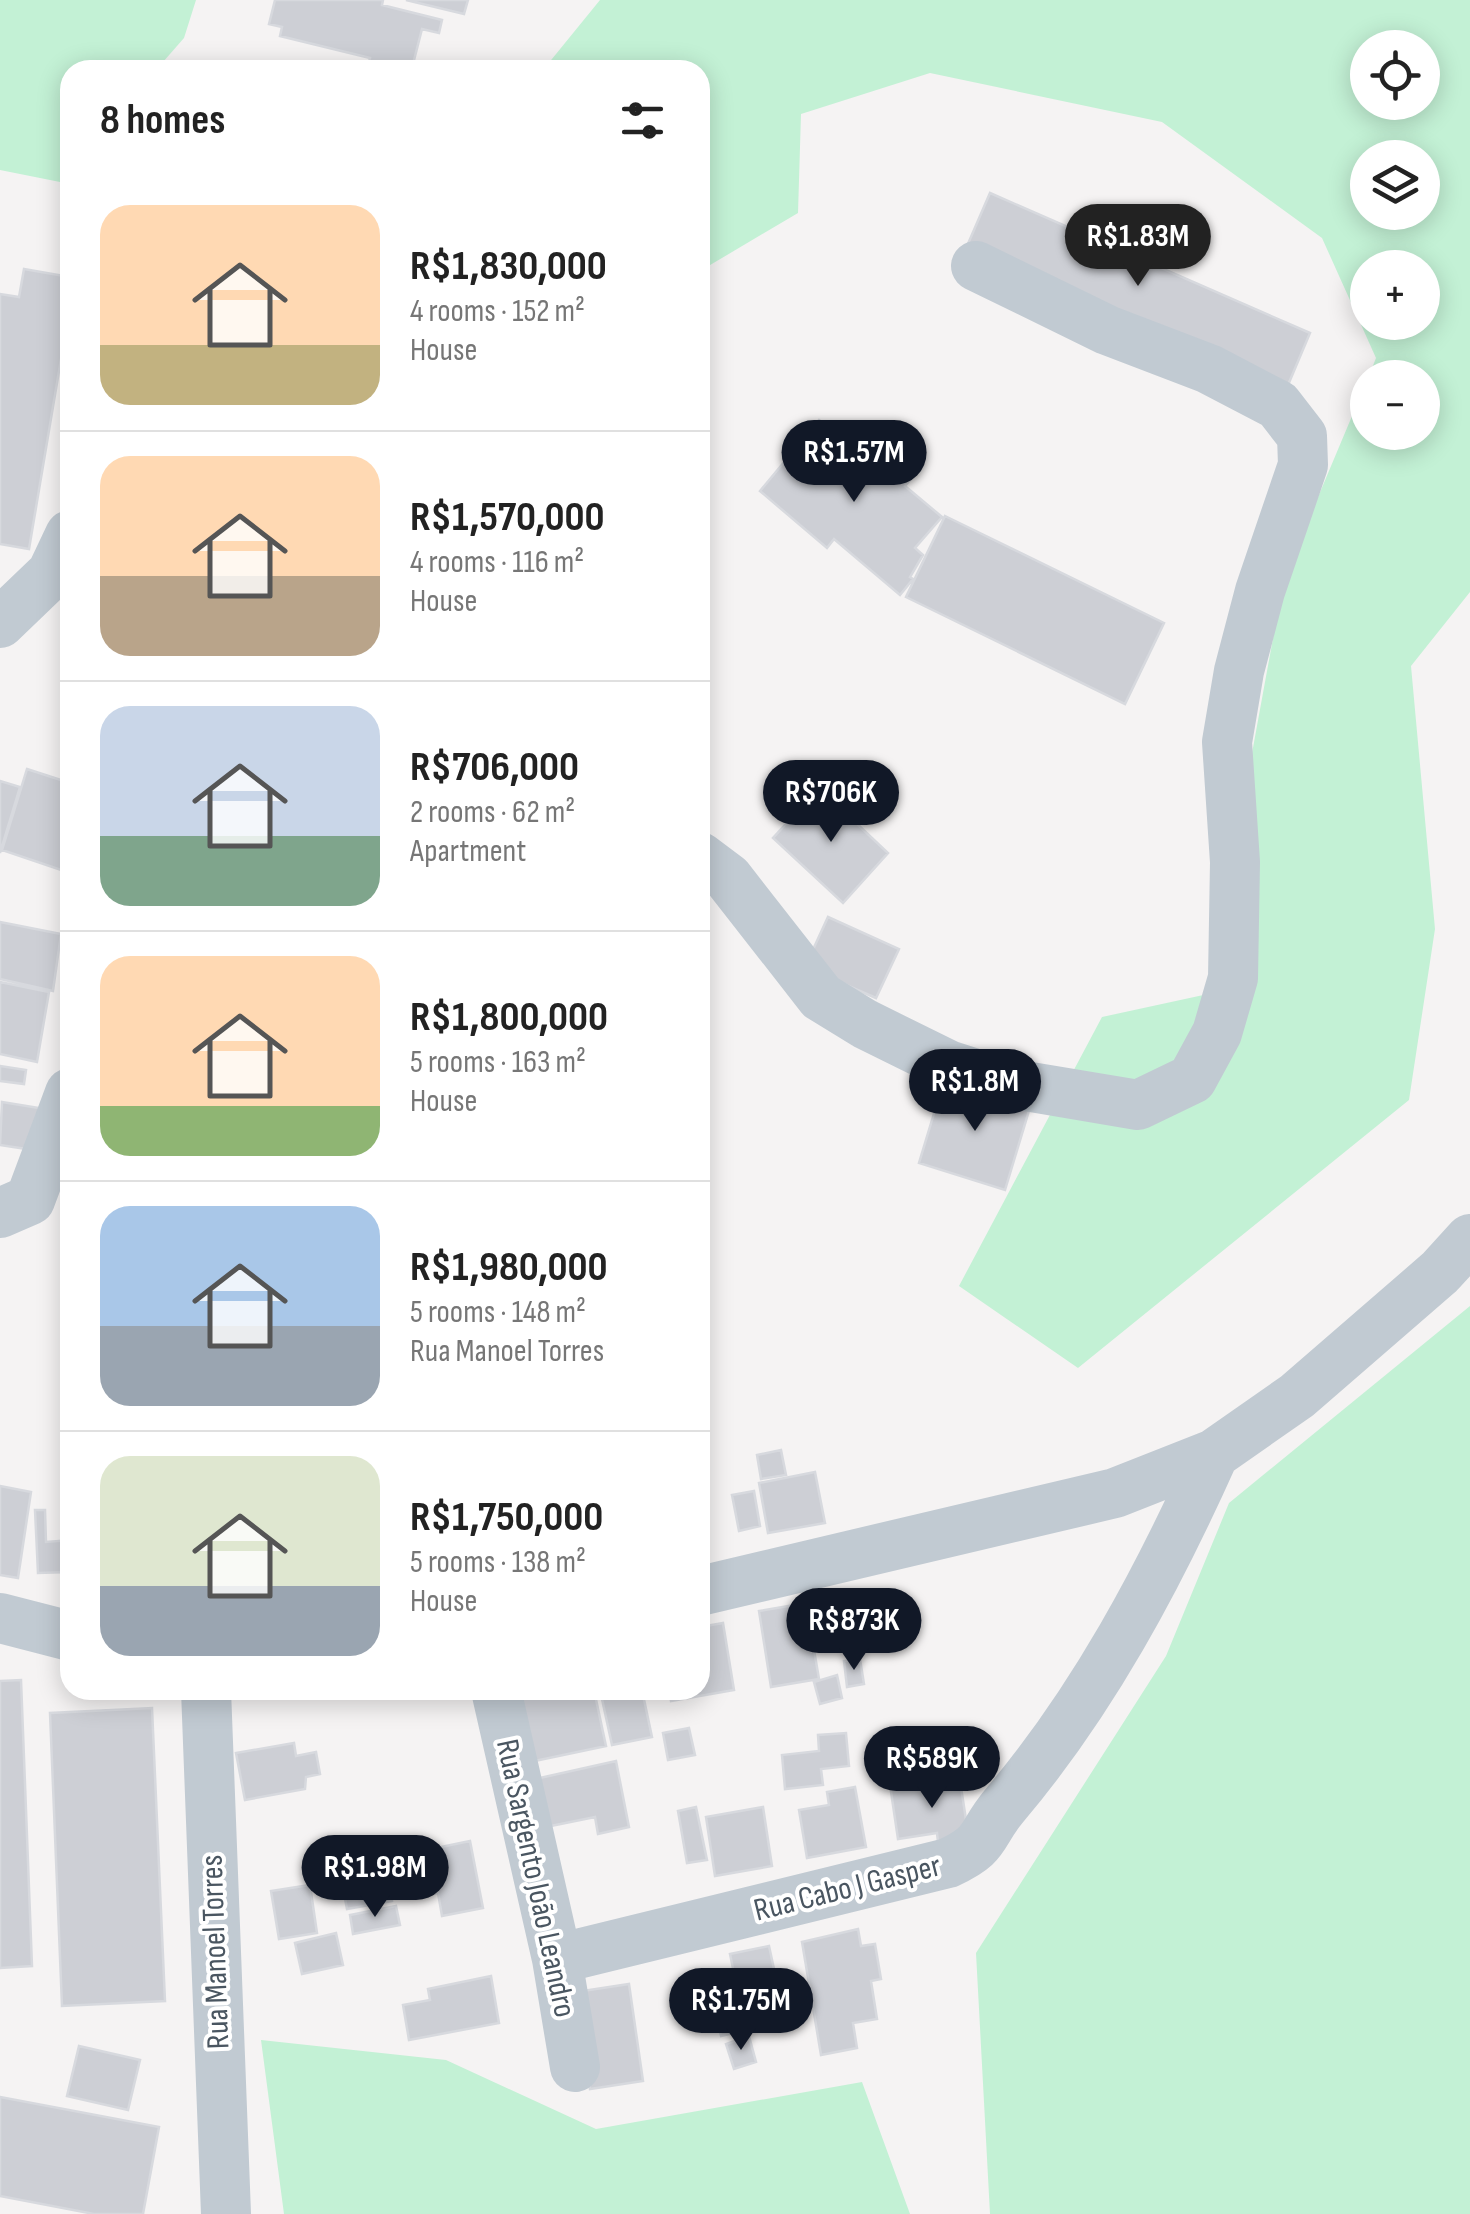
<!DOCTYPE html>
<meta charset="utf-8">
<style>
body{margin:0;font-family:"Sofia Sans Condensed",sans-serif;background:#f2f2f2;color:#222;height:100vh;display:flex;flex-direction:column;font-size:38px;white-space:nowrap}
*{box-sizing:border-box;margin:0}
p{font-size:32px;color:#767676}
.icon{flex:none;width:55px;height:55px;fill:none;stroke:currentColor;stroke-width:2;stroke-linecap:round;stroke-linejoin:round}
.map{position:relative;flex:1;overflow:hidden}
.sheet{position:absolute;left:60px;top:60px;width:650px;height:1640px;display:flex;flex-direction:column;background:#fff;border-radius:30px;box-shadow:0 5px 25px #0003}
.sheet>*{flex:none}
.buttons{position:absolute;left:1350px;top:30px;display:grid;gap:20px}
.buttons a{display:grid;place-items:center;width:90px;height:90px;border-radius:50%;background:#fff;box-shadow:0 5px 25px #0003;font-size:50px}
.price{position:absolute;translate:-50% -85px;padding:0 22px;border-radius:35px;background:#111827;color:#fff;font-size:32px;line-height:65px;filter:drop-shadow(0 2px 5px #0008)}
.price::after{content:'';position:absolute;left:50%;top:60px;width:30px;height:22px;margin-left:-15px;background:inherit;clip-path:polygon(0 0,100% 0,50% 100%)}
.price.active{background:#222;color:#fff}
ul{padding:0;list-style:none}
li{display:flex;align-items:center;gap:30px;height:250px;padding:0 40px}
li+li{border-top:2px solid #e0e0e0}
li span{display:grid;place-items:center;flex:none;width:280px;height:200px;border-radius:30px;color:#555}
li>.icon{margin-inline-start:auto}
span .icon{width:120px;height:120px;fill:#fffc;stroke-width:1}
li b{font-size:42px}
h2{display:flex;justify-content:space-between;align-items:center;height:120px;padding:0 40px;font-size:42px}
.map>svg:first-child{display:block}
.green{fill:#c3f1d5;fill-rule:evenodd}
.building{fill:#cdcfd5;stroke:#d7d9de;stroke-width:2.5}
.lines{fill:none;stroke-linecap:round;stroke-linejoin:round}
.minor{stroke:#c1cad2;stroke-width:50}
.labels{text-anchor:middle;stroke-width:8;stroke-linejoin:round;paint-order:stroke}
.street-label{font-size:32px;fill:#4a5661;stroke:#fff}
</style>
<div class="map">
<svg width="1470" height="2214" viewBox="0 0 1470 2214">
<rect width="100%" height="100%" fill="#f5f3f3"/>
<!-- green -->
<path class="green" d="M0,0H196L184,38L156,70H70V170L60,182L0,170Z
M600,0H1470V592L1411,666L1435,929L1409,1100L1078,1368L959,1286L1102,1017L1208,994L1284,578L1368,378V432H1422V378H1368L1376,358L1322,238L1162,122L930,73L801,114L798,213L700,271V70H543ZM1368,48H1422V102H1368ZM1368,158H1422V212H1368ZM1368,268H1422V322H1368Z
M1470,1306V2214H990L976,1953L1166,1656L1229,1503Z
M261,2040L446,2060L596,2129L862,2082L910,2214H284Z"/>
<!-- building -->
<path class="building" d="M275,0H383L382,5L442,20L439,33L422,29L412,68L367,70L370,58L280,36L282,27L269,24Z
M406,0H468L464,14Z
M990,193L1310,333L1288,385L967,246Z
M24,269L70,277V306L29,549L0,544V294L19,297Z
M819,420L881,472L890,461L911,479L905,486L942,517L915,548L923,555L910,577L913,579L900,595L834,539L827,548L760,491Z
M945,516L1164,623L1125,704L906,597Z
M27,769L70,783V873L2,850Z
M0,781L20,787L0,853Z
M819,788L888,853L843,903L773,838Z
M828,917L899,949L876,998L805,967Z
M0,922L61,934L53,991L0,979Z
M0,982L49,992L37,1062L0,1054Z
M0,1066L26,1070L24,1084L0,1081Z
M945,1077L1031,1104L1005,1190L919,1163Z
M2,1102L39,1108L33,1150L0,1145Z
M781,1450L786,1475L761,1479L757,1455Z
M815,1472L825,1523L768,1533L759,1483Z
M0,1486L31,1492L18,1578L0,1575Z
M754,1491L760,1526L739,1531L732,1495Z
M35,1510H45L46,1542L70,1540V1572L38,1573Z
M900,1594L909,1639L859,1648L851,1603Z
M806,1603L819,1679L771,1687L759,1611Z
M723,1623L734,1690L671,1701L669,1690H700V1627Z
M860,1659L864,1684L847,1687L844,1661Z
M837,1675L842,1698L820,1704L814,1682Z
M21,1680L32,1966L0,1968V1681Z
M515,1690H594L606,1746L530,1762Z
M600,1690H642L652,1737L612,1745Z
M152,1708L165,2001L62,2006L50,1713Z
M689,1728L695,1755L668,1760L663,1733Z
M846,1733L849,1766L821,1769L823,1785L785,1789L782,1755L819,1751L818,1735Z
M294,1743L296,1756L316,1752L320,1774L306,1777L305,1789L245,1800L236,1753Z
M616,1761L629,1827L598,1834L595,1817L541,1828L531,1780Z
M959,1774L970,1846L939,1851L937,1833L898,1839L890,1785Z
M855,1787L866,1847L807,1858L799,1810L829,1805L827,1792Z
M696,1807L707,1860L687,1863L678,1811Z
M763,1807L772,1866L715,1876L706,1817Z
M470,1841L483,1908L442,1916L438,1893L421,1896L412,1853Z
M384,1858L392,1901L347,1909L339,1867Z
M310,1885L317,1933L279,1939L271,1891Z
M396,1906L400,1925L353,1934L350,1915Z
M858,1929L861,1946L875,1944L881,1979L871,1981L877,2019L853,2023L857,2048L821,2055L802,1942Z
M336,1933L343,1965L302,1974L295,1943Z
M769,1946L786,2024L746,2032L730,1954Z
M491,1976L499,2023L409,2040L403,2005L430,2000L428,1989Z
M629,1984L643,2081L590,2089L576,1992Z
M736,2003L742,2031L721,2036L715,2008Z
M749,2036L756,2062L734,2069L726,2044Z
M79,2046L140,2060L128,2110L67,2096Z
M0,2097L159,2127L143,2214H94L0,2196Z"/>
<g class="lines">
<!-- minor -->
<path class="minor" d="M0,623L52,573L70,535
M700,857L728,878L821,997L865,1024L948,1065L1001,1082L1138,1105L1192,1079L1217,1033L1233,978L1235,862L1227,742L1239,671L1260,591L1303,465L1302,436L1278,405L1209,369L1107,330L976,266
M0,1213L30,1200L70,1093
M700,1591L1115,1493L1214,1454L1297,1396L1440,1272L1470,1239
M0,1618L70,1636
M206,1690L226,2214
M496,1690L557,1959L575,2067
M557,1959L948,1863C989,1844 979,1836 1004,1806C1093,1701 1158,1579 1214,1454"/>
</g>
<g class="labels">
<!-- street labels -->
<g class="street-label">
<text transform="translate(537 1878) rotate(78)" y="11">Rua Sargento João Leandro</text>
<text transform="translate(847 1887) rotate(-14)" y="11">Rua Cabo J Gasper</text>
<text transform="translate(214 1952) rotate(-92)" y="11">Rua Manoel Torres</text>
</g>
</g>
</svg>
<div class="buttons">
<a><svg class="icon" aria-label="locate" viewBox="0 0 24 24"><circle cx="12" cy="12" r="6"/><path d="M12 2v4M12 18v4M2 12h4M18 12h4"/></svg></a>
<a><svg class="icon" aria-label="layers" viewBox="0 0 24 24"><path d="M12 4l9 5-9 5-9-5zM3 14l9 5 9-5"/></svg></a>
<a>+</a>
<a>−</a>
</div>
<b class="price active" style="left:1138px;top:289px">R$1.83M</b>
<b class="price" style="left:854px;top:505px">R$1.57M</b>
<b class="price" style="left:831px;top:845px">R$706K</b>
<b class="price" style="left:975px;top:1134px">R$1.8M</b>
<b class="price" style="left:854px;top:1673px">R$873K</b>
<b class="price" style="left:932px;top:1811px">R$589K</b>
<b class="price" style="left:375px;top:1920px">R$1.98M</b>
<b class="price" style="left:741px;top:2053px">R$1.75M</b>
<section class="sheet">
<h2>8 homes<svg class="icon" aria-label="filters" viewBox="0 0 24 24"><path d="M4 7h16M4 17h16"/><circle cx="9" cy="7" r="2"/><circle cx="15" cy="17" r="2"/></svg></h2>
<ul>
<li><span style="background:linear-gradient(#ffd9b3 70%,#c2b280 0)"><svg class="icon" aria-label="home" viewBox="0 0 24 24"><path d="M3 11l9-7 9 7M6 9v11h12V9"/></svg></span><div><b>R$1,830,000</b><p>4 rooms · 152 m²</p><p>House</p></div></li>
<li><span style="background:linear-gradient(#ffd9b3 60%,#b9a48a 0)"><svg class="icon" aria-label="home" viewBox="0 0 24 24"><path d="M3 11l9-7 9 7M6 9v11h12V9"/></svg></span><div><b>R$1,570,000</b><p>4 rooms · 116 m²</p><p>House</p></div></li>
<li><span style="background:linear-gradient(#c9d6e8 65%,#7fa58c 0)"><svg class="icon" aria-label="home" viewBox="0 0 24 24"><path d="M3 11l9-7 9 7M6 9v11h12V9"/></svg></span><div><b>R$706,000</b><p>2 rooms · 62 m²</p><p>Apartment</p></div></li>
<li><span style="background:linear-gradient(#ffd9b3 75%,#8fb573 0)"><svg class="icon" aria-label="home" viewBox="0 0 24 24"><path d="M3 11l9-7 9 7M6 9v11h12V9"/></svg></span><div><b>R$1,800,000</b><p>5 rooms · 163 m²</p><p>House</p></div></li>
<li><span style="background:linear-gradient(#a9c7e8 60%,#9aa5b1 0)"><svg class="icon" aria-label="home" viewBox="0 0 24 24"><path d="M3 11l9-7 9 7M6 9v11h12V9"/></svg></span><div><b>R$1,980,000</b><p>5 rooms · 148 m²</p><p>Rua Manoel Torres</p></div></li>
<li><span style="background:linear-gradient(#dfe7d0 65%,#9aa5b1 0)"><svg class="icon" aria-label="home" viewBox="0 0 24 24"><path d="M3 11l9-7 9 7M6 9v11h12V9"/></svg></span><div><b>R$1,750,000</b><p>5 rooms · 138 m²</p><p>House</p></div></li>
</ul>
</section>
</div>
